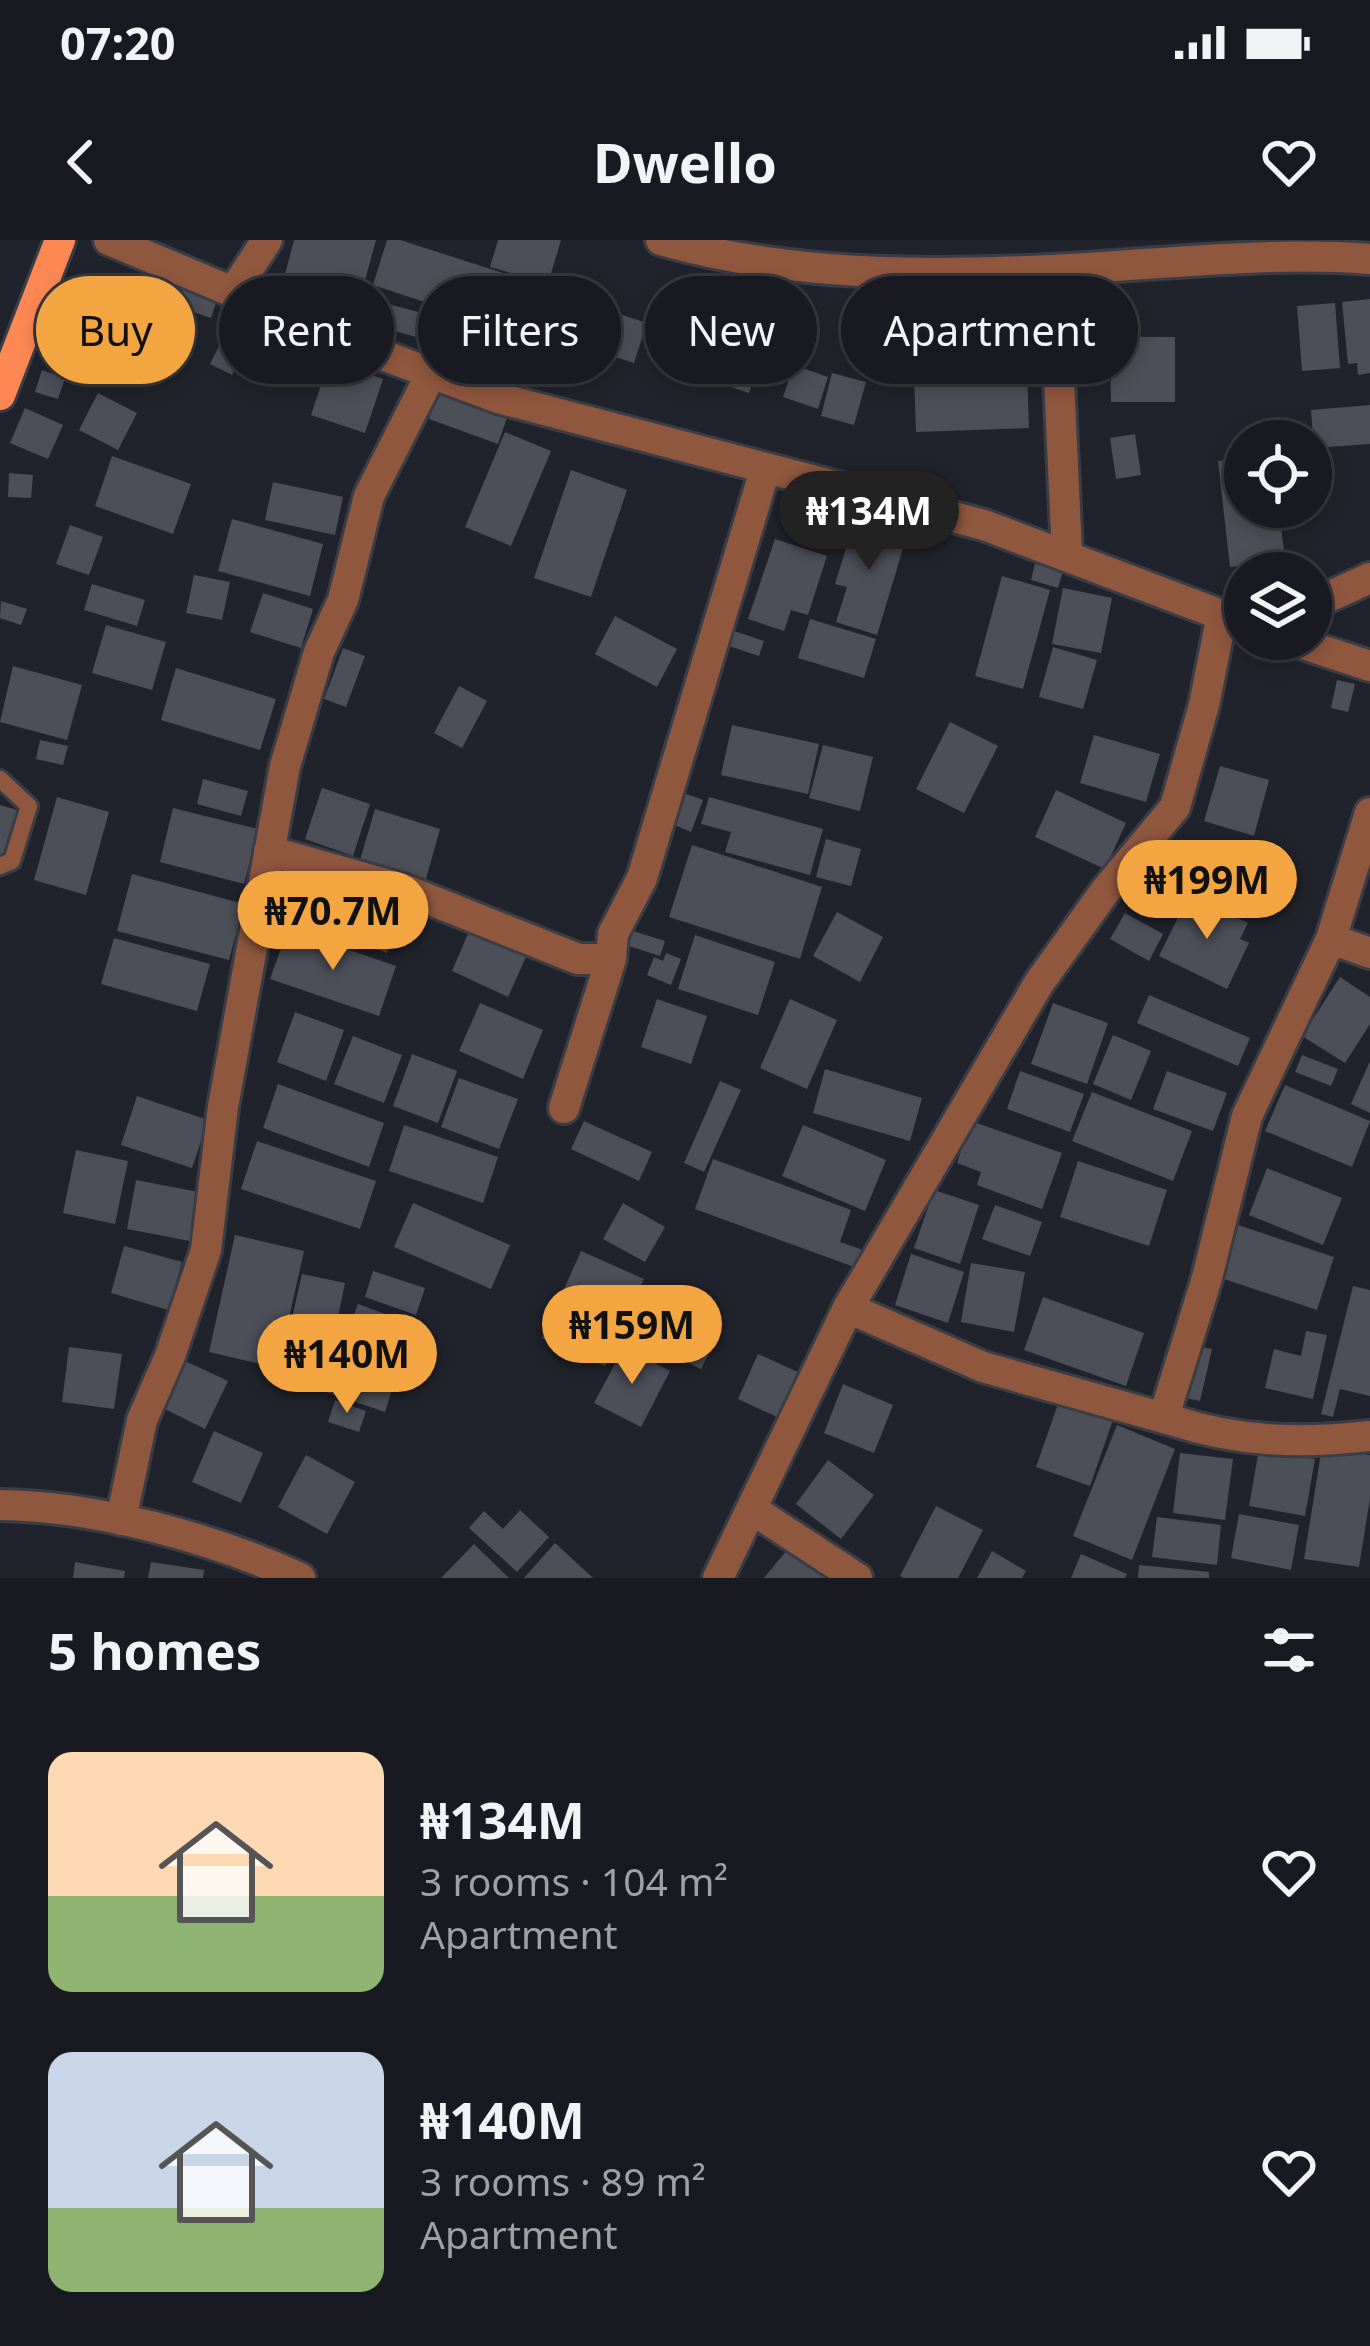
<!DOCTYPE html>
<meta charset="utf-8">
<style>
body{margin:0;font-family:"Noto Sans",sans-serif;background:#22232a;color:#f1f3f6;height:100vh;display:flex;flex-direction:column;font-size:45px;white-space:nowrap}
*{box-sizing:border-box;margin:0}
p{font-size:39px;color:#9fa1a5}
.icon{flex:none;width:66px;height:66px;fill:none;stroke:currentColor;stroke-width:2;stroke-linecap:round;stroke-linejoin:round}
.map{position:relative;height:1338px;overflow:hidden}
.side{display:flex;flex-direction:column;background:#191a21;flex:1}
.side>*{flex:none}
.top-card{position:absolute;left:36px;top:36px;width:1299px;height:108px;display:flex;gap:24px}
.buttons{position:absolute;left:1224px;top:180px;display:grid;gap:24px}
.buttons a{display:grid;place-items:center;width:108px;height:108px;border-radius:50%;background:#191a21;box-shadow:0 6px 18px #0003,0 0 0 3px #37383f;font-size:60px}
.price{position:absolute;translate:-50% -102px;padding:0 27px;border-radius:42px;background:#f2a541;color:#111;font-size:39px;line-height:78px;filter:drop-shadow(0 3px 6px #0008)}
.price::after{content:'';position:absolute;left:50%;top:72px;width:36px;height:27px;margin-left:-18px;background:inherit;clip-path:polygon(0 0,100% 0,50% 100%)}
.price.on{background:#222;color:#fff}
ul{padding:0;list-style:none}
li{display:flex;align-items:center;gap:36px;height:300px;padding:0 48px}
li span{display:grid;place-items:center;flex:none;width:336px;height:240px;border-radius:24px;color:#555}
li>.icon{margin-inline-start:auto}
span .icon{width:144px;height:144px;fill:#fffc;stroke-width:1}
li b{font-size:51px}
h2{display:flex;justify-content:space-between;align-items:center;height:144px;padding:0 48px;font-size:51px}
.pill{padding:0 42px;border-radius:54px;background:#191a21;box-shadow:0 6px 18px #0003,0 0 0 3px #37383f;font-size:42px;line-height:108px}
.pill.on{background:#f2a541;color:#111}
.status{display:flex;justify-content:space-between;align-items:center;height:84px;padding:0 60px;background:#191a21;direction:ltr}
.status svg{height:33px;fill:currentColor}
header{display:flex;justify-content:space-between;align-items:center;height:156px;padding:0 48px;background:#191a21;font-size:54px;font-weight:700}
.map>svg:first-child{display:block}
.building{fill:#4c4e58}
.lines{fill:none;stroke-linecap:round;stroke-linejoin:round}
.lane-casing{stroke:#3b3d46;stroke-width:22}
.street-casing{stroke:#3b3d46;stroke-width:36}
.primary-casing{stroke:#3b3d46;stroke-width:36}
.lane{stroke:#90573f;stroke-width:16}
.street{stroke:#90573f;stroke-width:30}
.primary{stroke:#fd8854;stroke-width:30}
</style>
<div class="status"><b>07:20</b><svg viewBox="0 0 49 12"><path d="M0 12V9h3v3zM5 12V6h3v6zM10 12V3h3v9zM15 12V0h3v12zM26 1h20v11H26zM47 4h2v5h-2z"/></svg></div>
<header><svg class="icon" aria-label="back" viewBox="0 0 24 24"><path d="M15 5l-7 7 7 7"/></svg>Dwello<svg class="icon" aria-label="heart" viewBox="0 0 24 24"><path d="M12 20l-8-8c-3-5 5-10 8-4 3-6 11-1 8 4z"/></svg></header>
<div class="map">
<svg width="1370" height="1338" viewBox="0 0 1370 1338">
<rect width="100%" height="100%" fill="#21232c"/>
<!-- building -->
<path class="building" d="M294,0H376L358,66L282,46Z
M387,0H400L553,49L530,123L474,105L482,81L373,45Z
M498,0H561L548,44L490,27Z
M177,46L217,60L211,78L170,64Z
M121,57L196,81L180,131L106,106Z
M1370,59V133L1358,135L1357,123L1348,124L1342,62Z
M575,60L647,83L634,123L562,100Z
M1335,63L1340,128L1302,131L1297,66Z
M388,64L426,74L420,98L383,88Z
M61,93L89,107L80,124L52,111Z
M289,93L315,103L306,126L280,116Z
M696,94L762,115L749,153L684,131Z
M1110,97H1175V162H1111Z
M223,98L245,108L232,135L210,124Z
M964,113L965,131L986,130V114L1005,113L1006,130L1027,128L1029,188L916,192L914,133L940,132V114Z
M329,121L383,139L365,193L311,175Z
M794,125L828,137L818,169L783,157Z
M42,130L65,138L58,159L35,152Z
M832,133L866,142L854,185L821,176Z
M439,151L508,175L498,204L429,179Z
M98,153L137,173L118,210L79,190Z
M1370,165V204L1314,208L1311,170Z
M25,168L63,185L48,219L10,203Z
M505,192L551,211L511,306L465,287Z
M1135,194L1141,235L1116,239L1110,198Z
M112,216L191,244L173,294L95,266Z
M1245,218V267H1279L1285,321L1230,327L1218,221Z
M571,230L627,250L591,357L534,338Z
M9,233L33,235L31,258L8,257Z
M273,242L343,257L335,295L265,280Z
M856,276L908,292L877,395L836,382L847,347L835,344Z
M232,279L323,304L310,356L218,331Z
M70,285L103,297L89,335L56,324Z
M775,299L827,316L808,375L791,370L784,391L748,379Z
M1036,320L1064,328L1058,348L1031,340Z
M194,335L230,342L222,380L186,373Z
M1002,336L1050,350L1023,449L975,436Z
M92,344L145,360L137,386L84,370Z
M1063,348L1112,358L1101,413L1052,404Z
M263,353L313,369L301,408L250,392Z
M1,361L27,369L21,385L0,378Z
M615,376L677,409L657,447L595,414Z
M810,379L876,399L864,438L798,418Z
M106,385L166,402L152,450L92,433Z
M728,389L764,401L759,416L723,404Z
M1053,407L1097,420L1083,469L1039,457Z
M343,408L365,416L346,467L324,459Z
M13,426L82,445L67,500L0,482Z
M176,428L276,459L260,510L161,480Z
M1337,440L1355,444L1348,472L1331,468Z
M459,446L487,461L462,508L434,493Z
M950,482L998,506L964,573L916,549Z
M732,485L819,504L808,554L721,535Z
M1094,495L1160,514L1146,562L1080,543Z
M40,500L68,506L63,525L36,519Z
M823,505L873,517L860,571L809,558Z
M1220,526L1269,540L1254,596L1204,581Z
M203,539L248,551L241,576L197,564Z
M322,548L370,564L353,616L305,599Z
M1056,550L1126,583L1105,629L1035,597Z
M681,552L703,560L691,592L670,583Z
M57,557L109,572L86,655L34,640Z
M709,557L823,589L810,635L725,612L731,592L701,584Z
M0,565L17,570L5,616L0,614Z
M173,568L258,589L244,644L160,622Z
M375,569L440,589L424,646L358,627Z
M826,599L861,609L851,646L816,637Z
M692,605L822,647L800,719L669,677Z
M132,634L244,664L229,720L117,691Z
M370,642L407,656L387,713L350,700Z
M1189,655L1248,683L1240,699L1249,703L1227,749L1159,716Z
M837,672L883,697L860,742L813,716Z
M1125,673L1163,694L1149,721L1110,699Z
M473,682L530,708L508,757L452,731Z
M288,689L396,726L379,776L270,739Z
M630,690L665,701L660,716L626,705Z
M695,695L775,722L758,775L678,749Z
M114,698L210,724L197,771L101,744Z
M666,713L681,719L671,745L647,735L654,717L663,721Z
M1340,737L1370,757V784L1345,823L1302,796Z
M1149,755L1250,798L1238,826L1137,783Z
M657,759L707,776L691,824L641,807Z
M790,759L837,780L807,849L760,828Z
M480,763L543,790L523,839L459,811Z
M1053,763L1108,783L1087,844L1031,824Z
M295,772L344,790L326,841L277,822Z
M1113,795L1151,811L1131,860L1093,844Z
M353,796L402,815L384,863L334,844Z
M412,814L457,831L438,883L393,866Z
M1302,815L1338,829L1331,846L1295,832Z
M1370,821V873L1351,864Z
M825,829L922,858L910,901L813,873Z
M1020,831L1084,854L1070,892L1007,869Z
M1167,831L1227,853L1213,891L1153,869Z
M459,838L518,859L499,909L441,887Z
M720,841L741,850L704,932L684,923Z
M278,844L384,883L369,927L263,888Z
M1285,845L1370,881L1352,927L1265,891Z
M1092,852L1192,891L1173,941L1072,901Z
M137,856L208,880L192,928L121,905Z
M584,881L652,912L639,941L571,909Z
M971,881L1062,913L1042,969L977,945L981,932L957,923Z
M404,885L498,917L483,963L389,931Z
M803,885L886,920L865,971L782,936Z
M257,901L376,941L360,989L241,949Z
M76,910L128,921L115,984L63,973Z
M713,919L851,970L840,1002L863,1010L857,1028L695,969Z
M1078,921L1167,950L1149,1006L1060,977Z
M1267,928L1342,958L1323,1005L1249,975Z
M136,940L199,952L190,1001L127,989Z
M934,950L979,965L960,1024L914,1008Z
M413,963L510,1005L491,1049L394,1007Z
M623,963L665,987L645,1022L603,999Z
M995,965L1042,982L1030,1016L982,999Z
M1235,984L1334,1017L1317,1070L1218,1037Z
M235,995L304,1011L285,1096L311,1102L304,1134L209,1112Z
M124,1006L182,1022L168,1070L111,1053Z
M581,1011L644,1039L605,1126L542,1098Z
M911,1014L964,1032L948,1083L895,1065Z
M971,1023L1025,1032L1014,1092L961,1082Z
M373,1031L425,1048L416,1075L365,1057Z
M302,1034L345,1043L335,1091L291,1082Z
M1353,1046L1370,1050V1156L1340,1149L1333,1177L1321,1174Z
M1043,1057L1144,1093L1126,1146L1024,1110Z
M358,1064L415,1085L395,1137L338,1116Z
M664,1065L719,1093L701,1129L646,1102Z
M1306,1091L1327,1095L1313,1159L1265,1148L1274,1109L1301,1116Z
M1192,1105L1212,1109L1200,1161L1180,1157Z
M69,1107L122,1114L114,1169L62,1162Z
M624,1107L670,1131L641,1187L594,1163Z
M758,1114L798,1132L777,1177L738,1159Z
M334,1119L395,1140L385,1172L323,1151Z
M183,1120L228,1141L205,1189L161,1167Z
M843,1144L893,1165L874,1213L824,1193Z
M335,1160L366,1171L359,1192L328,1182Z
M1058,1164L1113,1180L1090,1246L1036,1227Z
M1117,1185L1175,1209L1132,1320L1073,1296Z
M214,1191L263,1213L241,1263L192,1242Z
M1322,1207L1370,1215V1258L1359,1327L1304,1319Z
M1259,1209L1315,1219L1305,1276L1249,1266Z
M1180,1213L1233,1219L1225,1280L1173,1273Z
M306,1215L355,1242L327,1294L278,1267Z
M828,1220L874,1255L841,1299L796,1264Z
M936,1266L983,1290L958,1338H904L900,1336Z
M520,1270L549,1297L517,1332L469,1288L484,1271L503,1289Z
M1239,1274L1299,1285L1291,1330L1231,1318Z
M1157,1277L1221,1285L1217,1325L1152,1317Z
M555,1303L593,1338H524Z
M474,1304L509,1338H441Z
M791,1305L832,1338H764Z
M992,1311L1026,1331L1022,1338H977Z
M1081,1314L1127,1334L1125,1338H1071Z
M75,1322L125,1331L124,1338H73Z
M151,1322L204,1330L203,1338H148Z
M1139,1325L1209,1332V1338H1138Z"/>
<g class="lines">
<!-- lane casing -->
<g class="lane-casing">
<path id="lane" d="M0,539L29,566L12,621L0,626"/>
</g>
<!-- street casing -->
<g class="street-casing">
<path id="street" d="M109,0L233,52L275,75L498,158L984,285L1245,384
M661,0C787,36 922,36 1051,30C1158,25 1262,11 1370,19
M1054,30L1067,314
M233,52L267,0
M1311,365L1370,338
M1288,399L1370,426
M1370,573L1331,699L1247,876L1207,1038L1166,1170L1171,1180C1238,1202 1300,1204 1370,1196
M269,611L403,649L578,719H611
M1331,699L1370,713
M564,868L611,719L613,694L642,638L765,230
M848,1068L983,1127L1171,1180
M0,1265C96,1266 213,1298 300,1338
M753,1270L857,1338
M121,1280L142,1180L170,1116L206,1010L223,867L285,526L319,412L343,360L369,256L431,134
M718,1338L848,1068L1039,743L1106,650L1175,567L1204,465L1222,375"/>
</g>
<!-- primary casing -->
<g class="primary-casing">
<path id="primary" d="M0,155L60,0"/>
</g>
<!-- lane -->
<use href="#lane" class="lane"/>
<!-- street -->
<use href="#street" class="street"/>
<!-- primary -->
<use href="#primary" class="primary"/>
</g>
</svg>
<div class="buttons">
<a><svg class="icon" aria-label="locate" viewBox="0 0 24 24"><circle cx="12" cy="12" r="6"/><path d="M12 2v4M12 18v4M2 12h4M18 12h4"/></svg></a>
<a><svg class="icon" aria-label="layers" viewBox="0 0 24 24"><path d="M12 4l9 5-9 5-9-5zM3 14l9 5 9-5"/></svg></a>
</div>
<b class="price on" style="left:869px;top:333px">₦134M</b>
<b class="price" style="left:1207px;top:702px">₦199M</b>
<b class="price" style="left:333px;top:733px">₦70.7M</b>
<b class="price" style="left:632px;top:1147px">₦159M</b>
<b class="price" style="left:347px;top:1176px">₦140M</b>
<div class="top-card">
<a class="pill on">Buy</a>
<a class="pill">Rent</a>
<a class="pill">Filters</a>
<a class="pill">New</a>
<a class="pill">Apartment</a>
</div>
</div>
<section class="side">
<h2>5 homes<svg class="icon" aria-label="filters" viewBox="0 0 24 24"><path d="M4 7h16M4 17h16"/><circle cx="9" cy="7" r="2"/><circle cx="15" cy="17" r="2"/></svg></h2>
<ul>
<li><span style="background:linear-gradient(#ffd9b3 60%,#8fb573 0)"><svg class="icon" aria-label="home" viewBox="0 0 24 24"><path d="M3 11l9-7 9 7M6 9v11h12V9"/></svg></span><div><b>₦134M</b><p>3 rooms · 104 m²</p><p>Apartment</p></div><svg class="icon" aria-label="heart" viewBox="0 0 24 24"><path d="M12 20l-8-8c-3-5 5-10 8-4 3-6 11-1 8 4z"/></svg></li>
<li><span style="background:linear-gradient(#c9d6e8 65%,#8fb573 0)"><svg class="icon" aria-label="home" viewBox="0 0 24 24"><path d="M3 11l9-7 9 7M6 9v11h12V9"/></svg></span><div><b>₦140M</b><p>3 rooms · 89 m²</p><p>Apartment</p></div><svg class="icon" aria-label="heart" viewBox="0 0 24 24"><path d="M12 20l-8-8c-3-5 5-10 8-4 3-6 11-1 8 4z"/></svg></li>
</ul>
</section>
